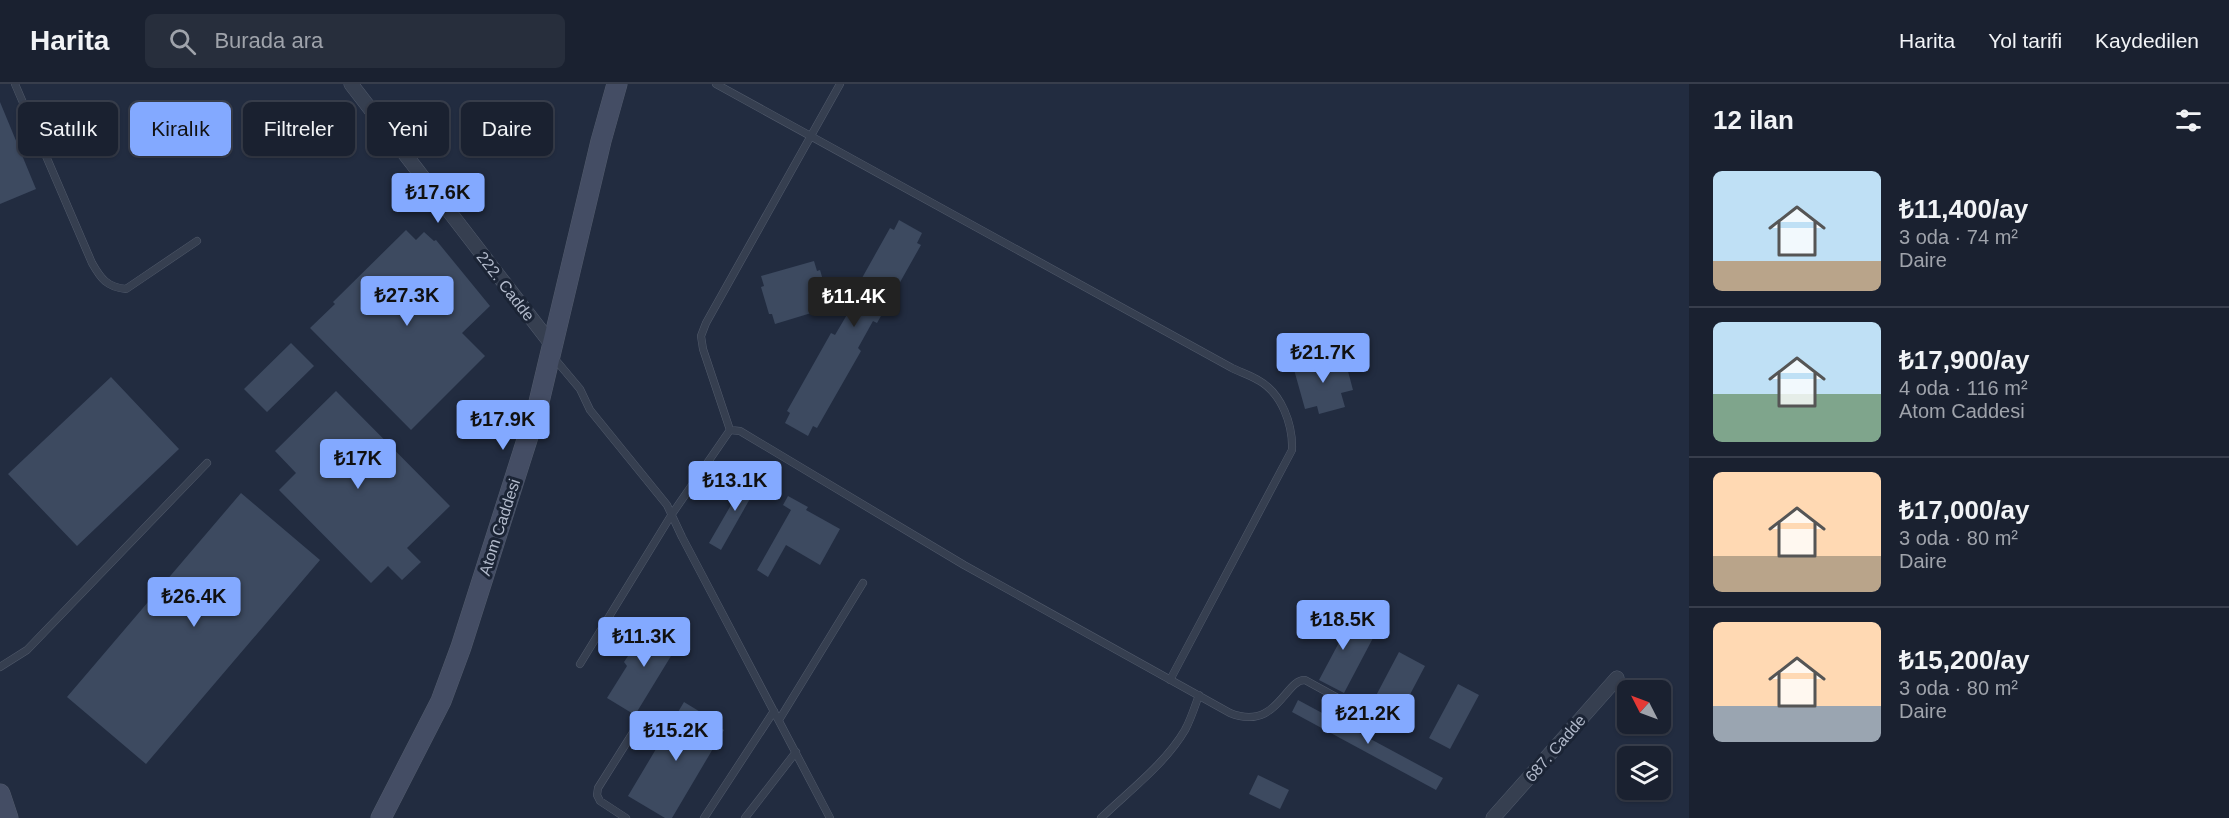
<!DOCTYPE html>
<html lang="tr">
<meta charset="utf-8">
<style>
body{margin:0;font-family:Arial,sans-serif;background:#272e3c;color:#f1f3f6;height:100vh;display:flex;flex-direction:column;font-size:22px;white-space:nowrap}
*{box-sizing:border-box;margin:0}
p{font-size:20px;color:#9fa3ab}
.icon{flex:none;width:33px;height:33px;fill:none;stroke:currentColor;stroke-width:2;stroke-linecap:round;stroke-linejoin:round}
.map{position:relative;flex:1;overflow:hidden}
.panel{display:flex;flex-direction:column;background:#1a2130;width:540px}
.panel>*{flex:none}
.banner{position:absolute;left:18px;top:18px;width:570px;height:54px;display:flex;gap:12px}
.needle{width:39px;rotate:312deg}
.tools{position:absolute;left:1617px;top:596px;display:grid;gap:12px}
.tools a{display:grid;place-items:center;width:54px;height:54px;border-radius:9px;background:#1a2130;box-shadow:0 2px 4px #0004,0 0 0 2px #383e4c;font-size:30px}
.price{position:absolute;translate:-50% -51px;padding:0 14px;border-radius:6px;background:#83a9ff;color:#111;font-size:20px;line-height:39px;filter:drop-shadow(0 2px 3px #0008)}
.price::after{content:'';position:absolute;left:50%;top:36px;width:18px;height:14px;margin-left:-9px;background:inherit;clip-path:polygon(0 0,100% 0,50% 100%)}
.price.active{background:#222;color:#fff}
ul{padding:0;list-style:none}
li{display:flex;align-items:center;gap:18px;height:150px;padding:0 24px}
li+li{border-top:2px solid #383e4c}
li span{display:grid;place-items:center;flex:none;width:168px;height:120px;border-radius:9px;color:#555}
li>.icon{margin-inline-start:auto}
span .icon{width:72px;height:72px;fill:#fffc;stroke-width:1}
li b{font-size:26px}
h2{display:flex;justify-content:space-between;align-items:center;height:72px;padding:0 24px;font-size:26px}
.tag{padding:0 21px;border-radius:9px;background:#1a2130;box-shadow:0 2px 4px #0004,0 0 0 2px #383e4c;font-size:21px;line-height:54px}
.tag.active{background:#83a9ff;color:#111}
header{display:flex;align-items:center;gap:36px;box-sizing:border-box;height:84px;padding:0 30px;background:#1a2130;border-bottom:2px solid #383e4c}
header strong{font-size:28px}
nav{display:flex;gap:33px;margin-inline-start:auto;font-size:21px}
.search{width:420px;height:54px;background:#272e3c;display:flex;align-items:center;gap:15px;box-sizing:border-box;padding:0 21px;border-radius:9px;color:#9fa3ab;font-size:22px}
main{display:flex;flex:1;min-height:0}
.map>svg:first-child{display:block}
.building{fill:#3d4a60}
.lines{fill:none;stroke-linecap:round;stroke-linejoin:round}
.lane-casing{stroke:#515a6b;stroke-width:8}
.street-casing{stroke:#515a6b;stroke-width:15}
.secondary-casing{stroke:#515a6b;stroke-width:21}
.lane{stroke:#363f50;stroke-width:7}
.street{stroke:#363f50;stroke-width:14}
.secondary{stroke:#444d64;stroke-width:20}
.labels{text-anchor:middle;stroke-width:6;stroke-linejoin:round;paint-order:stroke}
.street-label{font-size:16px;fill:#b2bacb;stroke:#1b2435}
</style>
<header>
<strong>Harita</strong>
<div class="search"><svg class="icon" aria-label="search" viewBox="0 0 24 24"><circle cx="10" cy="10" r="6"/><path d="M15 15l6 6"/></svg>Burada ara</div>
<nav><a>Harita</a><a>Yol tarifi</a><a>Kaydedilen</a></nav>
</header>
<main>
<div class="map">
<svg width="1689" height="734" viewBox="0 0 1689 734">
<rect width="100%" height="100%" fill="#222c40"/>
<!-- building -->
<path class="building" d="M0,18L36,105L0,120Z
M899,136L922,149L917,159L921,161L877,239L873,237L858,264L861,267L817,344L813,342L808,352L785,339L790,329L787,327L831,249L835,251L855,217L848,219L890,144L894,146Z
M406,146L416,156L424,148L434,157L436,156L490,222L462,249L485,272L411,346L310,244L335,220L333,218Z
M814,177L817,187L820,186L831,223L775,240L772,230H769L761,203L764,202L761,192Z
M291,259L314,282L267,328L244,305Z
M1331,271L1333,279L1345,276L1353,306L1341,309L1345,323L1319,330L1317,322L1305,325L1293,282Z
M111,293L179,365L77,462L8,390Z
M336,307L450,422L407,464L421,478L402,496L388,482L371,499L279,406L296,389L275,367Z
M749,390L760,397L721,466L709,459Z
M241,409L320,476L146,680L67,613Z
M788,412L808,423L806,426L840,445L820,481L786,461L768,493L757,486L791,426L783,421Z
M1322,523L1347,536L1345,540L1373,554L1344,609L1319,596L1343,551L1316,536Z
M654,537L682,554L635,631L607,614L627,582L624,578L630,569H635Z
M1399,568L1425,582L1396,637L1370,623Z
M1458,600L1479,611L1450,665L1429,654Z
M1298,616L1443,694L1436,706L1292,628Z
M684,618L702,629L700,632L724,646L672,734H665L628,712Z
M1258,691L1289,706L1280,725L1249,710Z"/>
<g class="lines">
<!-- lane casing -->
<g class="lane-casing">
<path id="lane" d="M15,0L92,179C101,195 107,203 126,205L197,157
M716,0L1232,284C1240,288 1250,291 1258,296C1282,309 1293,341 1292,366L1170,596
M554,274L580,305L590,326L667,421L682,453L830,734
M730,346L703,265L701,252L706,239L840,0
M580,580L672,430L730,346L740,347L964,481L1230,629C1277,648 1285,595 1305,596L1347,619
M0,583L27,566L207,379
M779,636L863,499
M626,734L600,717L597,711L598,704L639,639
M704,734L774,627
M745,734L796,668
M1101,734C1129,707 1165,680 1185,646C1191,635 1195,622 1199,611"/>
</g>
<!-- street casing -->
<g class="street-casing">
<path id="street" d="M351,0L552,261
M1493,734L1617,594"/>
</g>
<!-- secondary casing -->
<g class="secondary-casing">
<path id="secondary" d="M0,710L8,734
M381,734L441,617L461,563L539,318L601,57L617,0"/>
</g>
<!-- lane -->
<use href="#lane" class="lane"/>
<!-- street -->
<use href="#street" class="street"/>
<!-- secondary -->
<use href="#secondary" class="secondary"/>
</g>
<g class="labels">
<!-- street labels -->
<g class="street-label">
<text transform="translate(506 202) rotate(52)" y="6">222. Cadde</text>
<text transform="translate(499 443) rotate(-72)" y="6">Atom Caddesi</text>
<text transform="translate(1555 664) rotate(-49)" y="6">687. Cadde</text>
</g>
</g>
</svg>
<div class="tools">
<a><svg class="needle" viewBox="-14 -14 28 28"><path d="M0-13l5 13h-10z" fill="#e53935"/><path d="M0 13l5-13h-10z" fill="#9fa3ab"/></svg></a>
<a><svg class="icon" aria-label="layers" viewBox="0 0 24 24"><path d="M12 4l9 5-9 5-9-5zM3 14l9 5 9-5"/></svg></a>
</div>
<b class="price" style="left:438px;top:140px">₺17.6K</b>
<b class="price" style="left:407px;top:243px">₺27.3K</b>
<b class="price active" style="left:854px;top:244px">₺11.4K</b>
<b class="price" style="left:1323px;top:300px">₺21.7K</b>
<b class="price" style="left:503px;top:367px">₺17.9K</b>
<b class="price" style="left:358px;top:406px">₺17K</b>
<b class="price" style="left:735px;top:428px">₺13.1K</b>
<b class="price" style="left:194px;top:544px">₺26.4K</b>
<b class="price" style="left:1343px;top:567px">₺18.5K</b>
<b class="price" style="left:644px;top:584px">₺11.3K</b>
<b class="price" style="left:1368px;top:661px">₺21.2K</b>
<b class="price" style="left:676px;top:678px">₺15.2K</b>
<div class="banner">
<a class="tag">Satılık</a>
<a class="tag active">Kiralık</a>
<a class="tag">Filtreler</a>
<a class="tag">Yeni</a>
<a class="tag">Daire</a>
</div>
</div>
<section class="panel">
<h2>12 ilan<svg class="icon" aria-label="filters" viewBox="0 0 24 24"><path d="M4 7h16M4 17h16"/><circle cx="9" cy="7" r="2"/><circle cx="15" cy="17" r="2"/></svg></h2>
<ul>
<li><span style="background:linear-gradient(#bfe0f5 75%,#b9a48a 0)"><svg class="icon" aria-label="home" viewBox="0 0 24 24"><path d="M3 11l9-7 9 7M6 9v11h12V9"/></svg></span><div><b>₺11,400/ay</b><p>3 oda · 74 m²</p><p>Daire</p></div></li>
<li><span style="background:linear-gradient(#bfe0f5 60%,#7fa58c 0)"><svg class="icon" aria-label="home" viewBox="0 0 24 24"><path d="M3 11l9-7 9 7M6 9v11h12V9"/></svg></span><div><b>₺17,900/ay</b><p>4 oda · 116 m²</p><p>Atom Caddesi</p></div></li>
<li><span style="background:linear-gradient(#ffd9b3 70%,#b9a48a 0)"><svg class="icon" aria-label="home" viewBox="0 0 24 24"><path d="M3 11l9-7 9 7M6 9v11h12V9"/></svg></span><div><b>₺17,000/ay</b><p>3 oda · 80 m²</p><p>Daire</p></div></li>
<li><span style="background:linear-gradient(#ffd9b3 70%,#9aa5b1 0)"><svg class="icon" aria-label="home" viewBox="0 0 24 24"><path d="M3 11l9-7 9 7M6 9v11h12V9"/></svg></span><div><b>₺15,200/ay</b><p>3 oda · 80 m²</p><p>Daire</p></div></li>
</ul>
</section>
</main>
